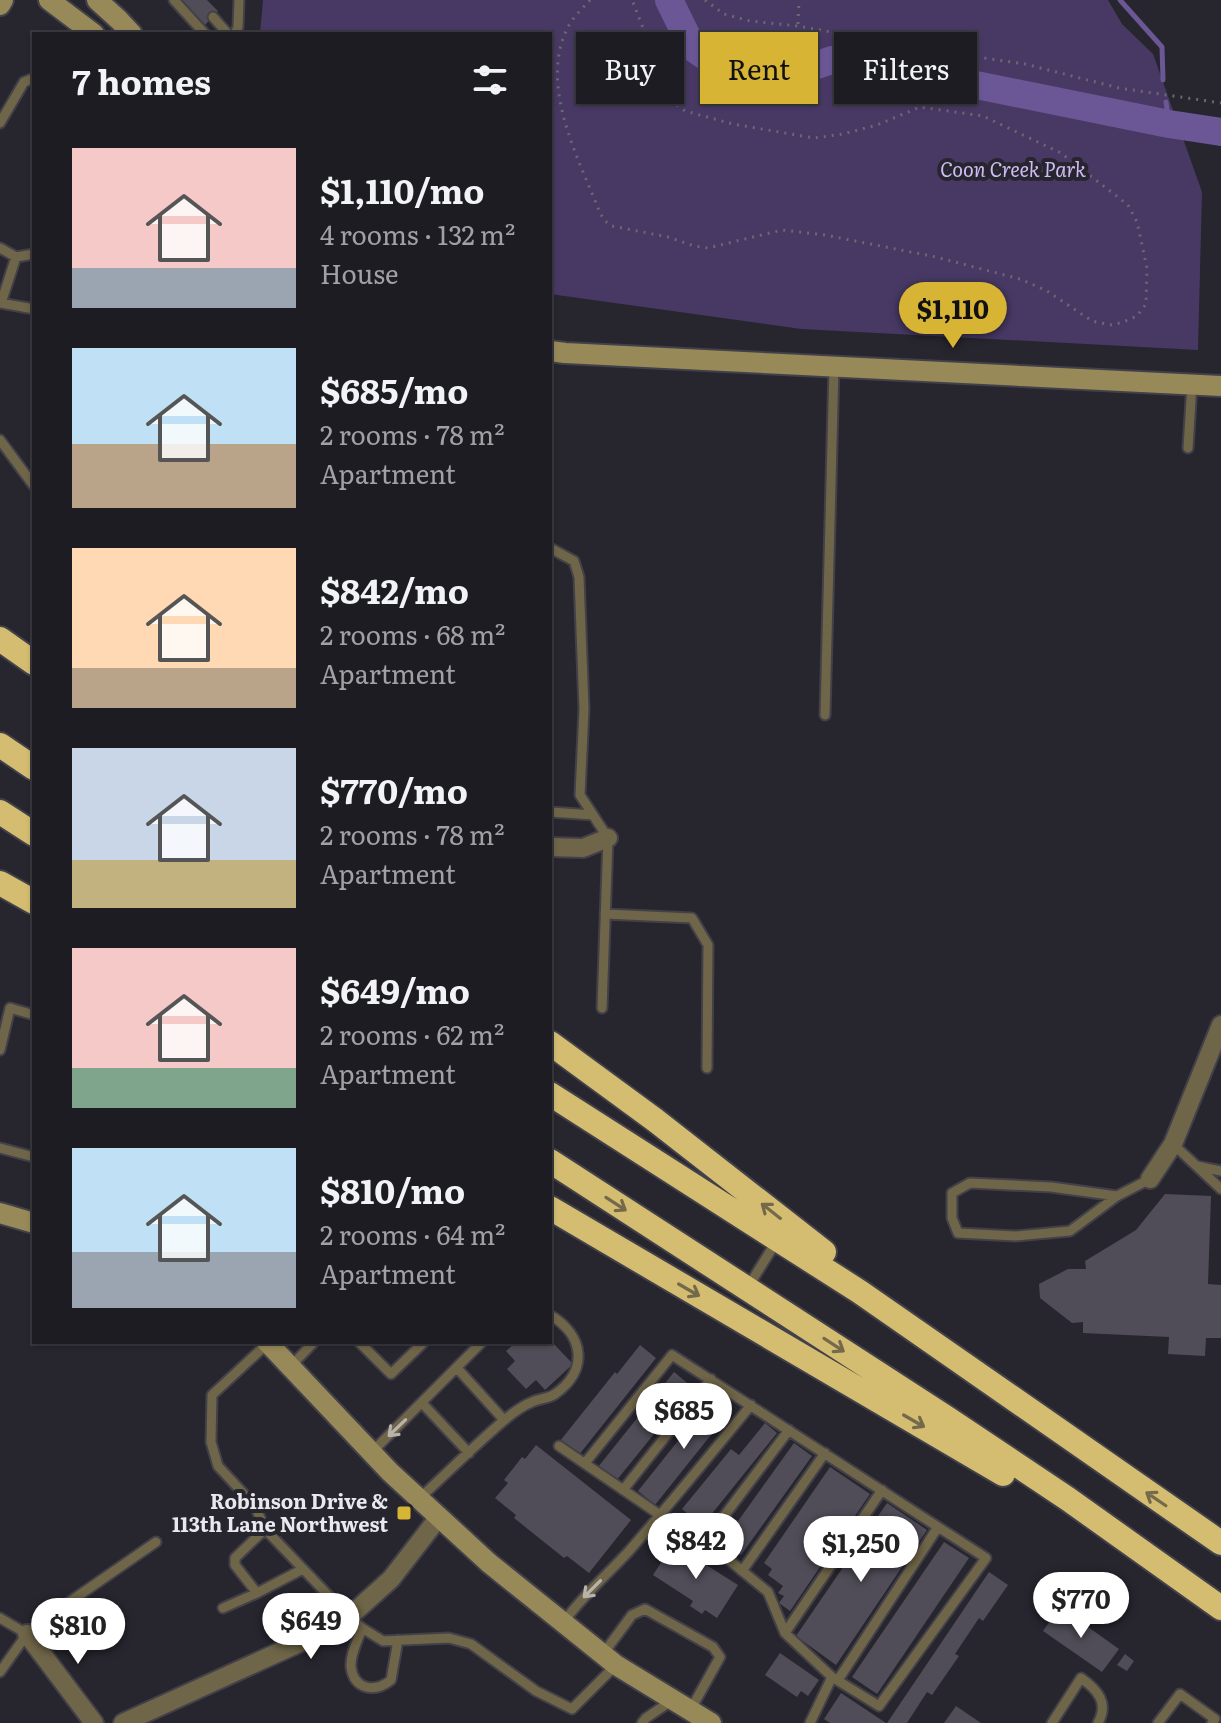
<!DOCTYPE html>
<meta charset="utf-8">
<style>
body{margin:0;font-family:Literata,serif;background:#2a292f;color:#f1f3f6;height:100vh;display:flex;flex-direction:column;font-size:30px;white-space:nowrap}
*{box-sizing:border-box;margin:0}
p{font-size:26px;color:#a0a1a5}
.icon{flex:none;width:44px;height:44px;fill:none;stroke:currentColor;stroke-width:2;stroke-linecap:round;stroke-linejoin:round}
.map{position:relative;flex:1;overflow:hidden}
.sheet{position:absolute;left:32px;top:32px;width:520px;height:1312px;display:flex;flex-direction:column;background:#1d1c22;border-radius:0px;box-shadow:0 2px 6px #0004,0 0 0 2px #3b3a40}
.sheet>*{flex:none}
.banner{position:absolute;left:576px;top:32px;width:524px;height:72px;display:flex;gap:16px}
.price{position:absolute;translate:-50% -68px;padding:0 18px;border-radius:28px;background:#fff;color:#222;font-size:26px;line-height:52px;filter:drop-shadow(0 2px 4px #0008)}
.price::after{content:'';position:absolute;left:50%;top:48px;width:24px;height:18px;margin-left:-12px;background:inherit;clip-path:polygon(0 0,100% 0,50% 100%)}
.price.on{background:#d8b434;color:#111}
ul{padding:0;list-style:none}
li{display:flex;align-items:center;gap:24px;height:200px;padding:0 40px}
li span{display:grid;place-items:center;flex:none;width:224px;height:160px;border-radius:0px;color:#555}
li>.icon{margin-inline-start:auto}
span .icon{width:96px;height:96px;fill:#fffc;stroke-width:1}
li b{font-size:34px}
h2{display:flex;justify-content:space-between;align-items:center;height:96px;padding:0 40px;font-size:34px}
.chip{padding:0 28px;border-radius:0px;background:#1d1c22;box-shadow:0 2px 6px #0004,0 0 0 2px #3b3a40;font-size:28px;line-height:72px}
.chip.on{background:#d8b434;color:#111}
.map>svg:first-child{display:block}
.green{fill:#473964}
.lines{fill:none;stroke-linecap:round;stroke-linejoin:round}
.stream{stroke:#6b5796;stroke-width:5}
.river{stroke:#6b5796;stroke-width:28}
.building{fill:#504d58}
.lane-casing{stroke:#424049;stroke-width:13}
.street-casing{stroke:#424049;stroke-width:22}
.secondary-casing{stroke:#424049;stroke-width:24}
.highway-casing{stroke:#424049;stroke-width:28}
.path{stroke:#6a6870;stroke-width:3;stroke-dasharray:2 6;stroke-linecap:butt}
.lane{stroke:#6f6548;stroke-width:9}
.street{stroke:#6f6548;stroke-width:18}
.secondary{stroke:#988959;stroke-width:20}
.highway{stroke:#d4bd71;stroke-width:24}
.oneway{stroke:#75694c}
.oneway2{stroke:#b8b4ac}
.poi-dot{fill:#d8b434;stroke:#27252e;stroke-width:3}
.labels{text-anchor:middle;stroke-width:8;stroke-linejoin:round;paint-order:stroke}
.park-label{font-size:20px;font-style:italic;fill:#cdbdf4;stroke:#27252e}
.poi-label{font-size:20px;font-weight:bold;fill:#e9e8ee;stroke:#27252e;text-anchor:end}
</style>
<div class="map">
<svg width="1221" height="1723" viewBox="0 0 1221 1723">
<rect width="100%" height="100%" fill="#27252e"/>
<!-- green -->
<path class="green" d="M263,0H1108L1122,24L1153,54L1202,192L1198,350L801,329L550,294V34H260Z"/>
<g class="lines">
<!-- stream -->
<path class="stream" d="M1120,0L1162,47L1163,80
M1166,102L1169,124"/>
<!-- river -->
<path class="river" d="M669,0L692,47L718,65L811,67L832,60L848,59L1169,124L1221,132"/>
</g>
<!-- building -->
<path class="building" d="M181,0H207L218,11L205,25Z
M1165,1194L1211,1196L1208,1284L1221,1285V1338H1206L1205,1356L1168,1354L1169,1337L1083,1333V1322L1072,1323L1040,1298L1039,1284L1068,1269H1086L1085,1261L1136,1230Z
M516,1342H552L573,1364L545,1390L536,1380L526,1389L507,1369L515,1361L506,1351Z
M640,1345L656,1358L578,1456L560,1441L615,1372L617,1374Z
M674,1372L692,1387L616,1481L598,1467Z
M713,1397L730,1411L655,1505L638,1491Z
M765,1423L777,1433L702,1526L682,1509L731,1449L739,1455Z
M794,1443L812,1456L741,1555L723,1542Z
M536,1445L631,1520L589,1573L567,1556L564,1558L514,1518L516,1515L495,1498L508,1483L504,1480L522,1457L525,1459Z
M830,1467L870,1494L790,1611L779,1603L784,1596L778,1593L783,1586L768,1575L772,1569L764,1563Z
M887,1503L927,1530L836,1665L796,1636Z
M944,1542L969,1558L877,1694L852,1677Z
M673,1544L738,1585L717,1618L705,1610L702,1614L690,1606L693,1601L653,1575Z
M989,1572L1008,1585L983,1621L979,1618L955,1654L959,1656L932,1695L927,1692L907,1723H887Z
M1060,1607L1119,1649L1102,1672L1043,1631Z
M780,1653L819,1680L808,1696L801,1691L797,1697L765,1675Z
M1125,1654L1134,1661L1127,1671L1117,1665Z
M841,1693L886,1723H830L824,1719Z
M956,1706L981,1723H944Z"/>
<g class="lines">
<!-- lane casing -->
<g class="lane-casing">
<path id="lane" d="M174,0L205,34
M213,17L228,34
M235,34L238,27L239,0
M0,123L24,82L34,78
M0,248L16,257L34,254
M0,303L34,309
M1,303L16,257
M0,440L34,486
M1188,448L1192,384
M550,548L574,561L579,577L584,709L580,795L608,838L602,1008
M825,715L834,366
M550,812L593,815
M605,914L692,918L708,945L707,1068
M0,1050L10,1008L34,1015
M1173,1144L1221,1189
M0,1148L34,1157
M1197,1166L1221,1171
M1117,1196L1070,1231L1015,1236L958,1233L952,1218V1193L970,1183L1051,1187L1117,1196L1150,1179
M748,1287L776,1242
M359,1342L391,1374L424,1342
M268,1343L212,1395L211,1442L218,1466L255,1506L265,1529L349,1617L362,1628L383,1641L449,1638L471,1644L536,1691L572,1709L616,1665
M290,1367L314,1342
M457,1368L504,1420
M422,1403L469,1453
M559,1446L660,1515L729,1560L768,1592L785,1633L832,1677L810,1723
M372,1452L482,1342
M585,1463L672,1355L986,1558L879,1706L832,1677
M623,1490L711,1379
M420,1498C447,1473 473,1447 502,1422C510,1415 522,1406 532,1402C540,1398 548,1399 555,1394C589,1370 584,1335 550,1315
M265,1529L235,1558V1565L257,1593L303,1569
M703,1544L789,1430
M742,1571L825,1453
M223,1608L257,1593
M0,1618L27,1634
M563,1623C582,1596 607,1575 629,1551C671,1503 711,1454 751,1405
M362,1628C358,1640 350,1654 351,1667C354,1690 375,1693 391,1680L398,1640
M785,1633L882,1490
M603,1654L632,1615L645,1609L713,1647L720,1657L691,1709
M0,1672L27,1634L55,1612L156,1542
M838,1680L938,1527
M642,1723L646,1718L671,1701
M1052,1723L1081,1678C1098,1690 1109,1703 1098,1723
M1158,1723L1180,1694L1215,1719L1212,1723"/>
</g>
<!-- street casing -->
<g class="street-casing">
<path id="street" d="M550,847L583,848L608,838
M1150,1179L1173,1144L1221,1025
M27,1634L94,1723
M123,1723L341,1624L391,1579L439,1517"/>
</g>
<!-- secondary casing -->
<g class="secondary-casing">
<path id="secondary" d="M49,0L94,34
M97,0L119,20L132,34
M0,5L3,0
M550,351L565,353L1221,386
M0,1213L34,1223
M267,1342L390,1472L489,1563L616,1665L711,1723"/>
</g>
<!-- highway casing -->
<g class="highway-casing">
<path id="highway" d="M0,639L34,663
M0,745L34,768
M0,812L34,834
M0,883L34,902
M550,1043L655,1120L824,1252
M550,1094L860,1292L1221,1543
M550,1161L947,1418L1068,1499L1221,1608
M550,1208L1003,1474"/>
</g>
<!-- path -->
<path class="path" d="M590,0C582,9 572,18 567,29C539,87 579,159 600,213L605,221L612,226L668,237L694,246L708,248L782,230L825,235L936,257L1020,279L1047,291L1092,321L1101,323L1112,325L1123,322L1137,316L1146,304L1147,268L1137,222L1128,205L1061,153L983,116L920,107L877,125L843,134L814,138L733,124L685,111L672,101L632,0
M705,0L724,14L750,21L798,26L929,50L1025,64L1119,88L1221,103
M798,24L799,0"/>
<!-- lane -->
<use href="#lane" class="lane"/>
<!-- street -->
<use href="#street" class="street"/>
<!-- secondary -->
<use href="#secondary" class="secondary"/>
<!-- highway -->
<use href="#highway" class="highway"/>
</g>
<!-- one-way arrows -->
<defs><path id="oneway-shaft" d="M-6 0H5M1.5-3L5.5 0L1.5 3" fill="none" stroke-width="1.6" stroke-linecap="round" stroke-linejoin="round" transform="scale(2)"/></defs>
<g class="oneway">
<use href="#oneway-shaft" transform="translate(616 1204) rotate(33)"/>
<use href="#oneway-shaft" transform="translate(771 1211) rotate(-142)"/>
<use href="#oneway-shaft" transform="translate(689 1290) rotate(30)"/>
<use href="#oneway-shaft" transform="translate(834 1345) rotate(33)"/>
<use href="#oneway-shaft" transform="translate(914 1421) rotate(30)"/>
<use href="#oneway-shaft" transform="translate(1156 1499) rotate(-146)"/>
</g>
<g class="oneway2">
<use href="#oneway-shaft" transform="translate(397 1428) rotate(136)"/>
<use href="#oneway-shaft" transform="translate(592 1589) rotate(135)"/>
</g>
<!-- markers -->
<rect class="poi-dot" x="396" y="1505" width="16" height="16" rx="4"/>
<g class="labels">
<!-- park labels -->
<g class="park-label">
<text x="1013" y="177">Coon Creek Park</text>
</g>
<!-- poi labels -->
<g class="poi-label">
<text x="388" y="1509">Robinson Drive &amp;<tspan x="388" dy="23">113th Lane Northwest</tspan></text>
</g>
</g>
</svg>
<b class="price on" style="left:953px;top:350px">$1,110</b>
<b class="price" style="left:684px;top:1451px">$685</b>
<b class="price" style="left:696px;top:1581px">$842</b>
<b class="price" style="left:861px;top:1584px">$1,250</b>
<b class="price" style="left:1081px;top:1640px">$770</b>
<b class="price" style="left:311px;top:1661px">$649</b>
<b class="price" style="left:78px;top:1666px">$810</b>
<div class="banner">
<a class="chip">Buy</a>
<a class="chip on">Rent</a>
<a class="chip">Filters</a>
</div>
<section class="sheet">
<h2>7 homes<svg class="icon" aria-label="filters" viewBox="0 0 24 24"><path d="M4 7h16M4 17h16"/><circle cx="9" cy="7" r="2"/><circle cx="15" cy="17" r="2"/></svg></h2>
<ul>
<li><span style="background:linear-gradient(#f6c9c9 75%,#9aa5b1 0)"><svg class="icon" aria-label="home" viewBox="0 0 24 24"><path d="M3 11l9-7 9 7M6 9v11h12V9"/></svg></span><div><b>$1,110/mo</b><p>4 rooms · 132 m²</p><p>House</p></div></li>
<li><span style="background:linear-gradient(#bfe0f5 60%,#b9a48a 0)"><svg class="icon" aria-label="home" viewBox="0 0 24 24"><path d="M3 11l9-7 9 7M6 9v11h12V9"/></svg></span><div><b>$685/mo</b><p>2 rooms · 78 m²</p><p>Apartment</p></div></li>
<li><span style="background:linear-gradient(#ffd9b3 75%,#b9a48a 0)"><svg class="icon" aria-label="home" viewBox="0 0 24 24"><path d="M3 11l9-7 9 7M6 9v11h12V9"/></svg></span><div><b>$842/mo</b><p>2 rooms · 68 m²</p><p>Apartment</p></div></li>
<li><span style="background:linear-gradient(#c9d6e8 70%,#c2b280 0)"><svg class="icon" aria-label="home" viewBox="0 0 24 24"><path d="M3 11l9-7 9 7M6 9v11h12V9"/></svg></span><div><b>$770/mo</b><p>2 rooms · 78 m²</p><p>Apartment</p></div></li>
<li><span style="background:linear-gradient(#f6c9c9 75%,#7fa58c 0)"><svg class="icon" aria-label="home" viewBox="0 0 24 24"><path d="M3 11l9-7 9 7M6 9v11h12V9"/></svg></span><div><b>$649/mo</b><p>2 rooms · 62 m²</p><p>Apartment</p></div></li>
<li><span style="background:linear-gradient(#bfe0f5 65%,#9aa5b1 0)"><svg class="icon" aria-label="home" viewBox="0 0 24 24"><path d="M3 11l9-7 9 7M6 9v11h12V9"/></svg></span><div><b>$810/mo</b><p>2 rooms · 64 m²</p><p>Apartment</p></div></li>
</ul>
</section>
</div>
